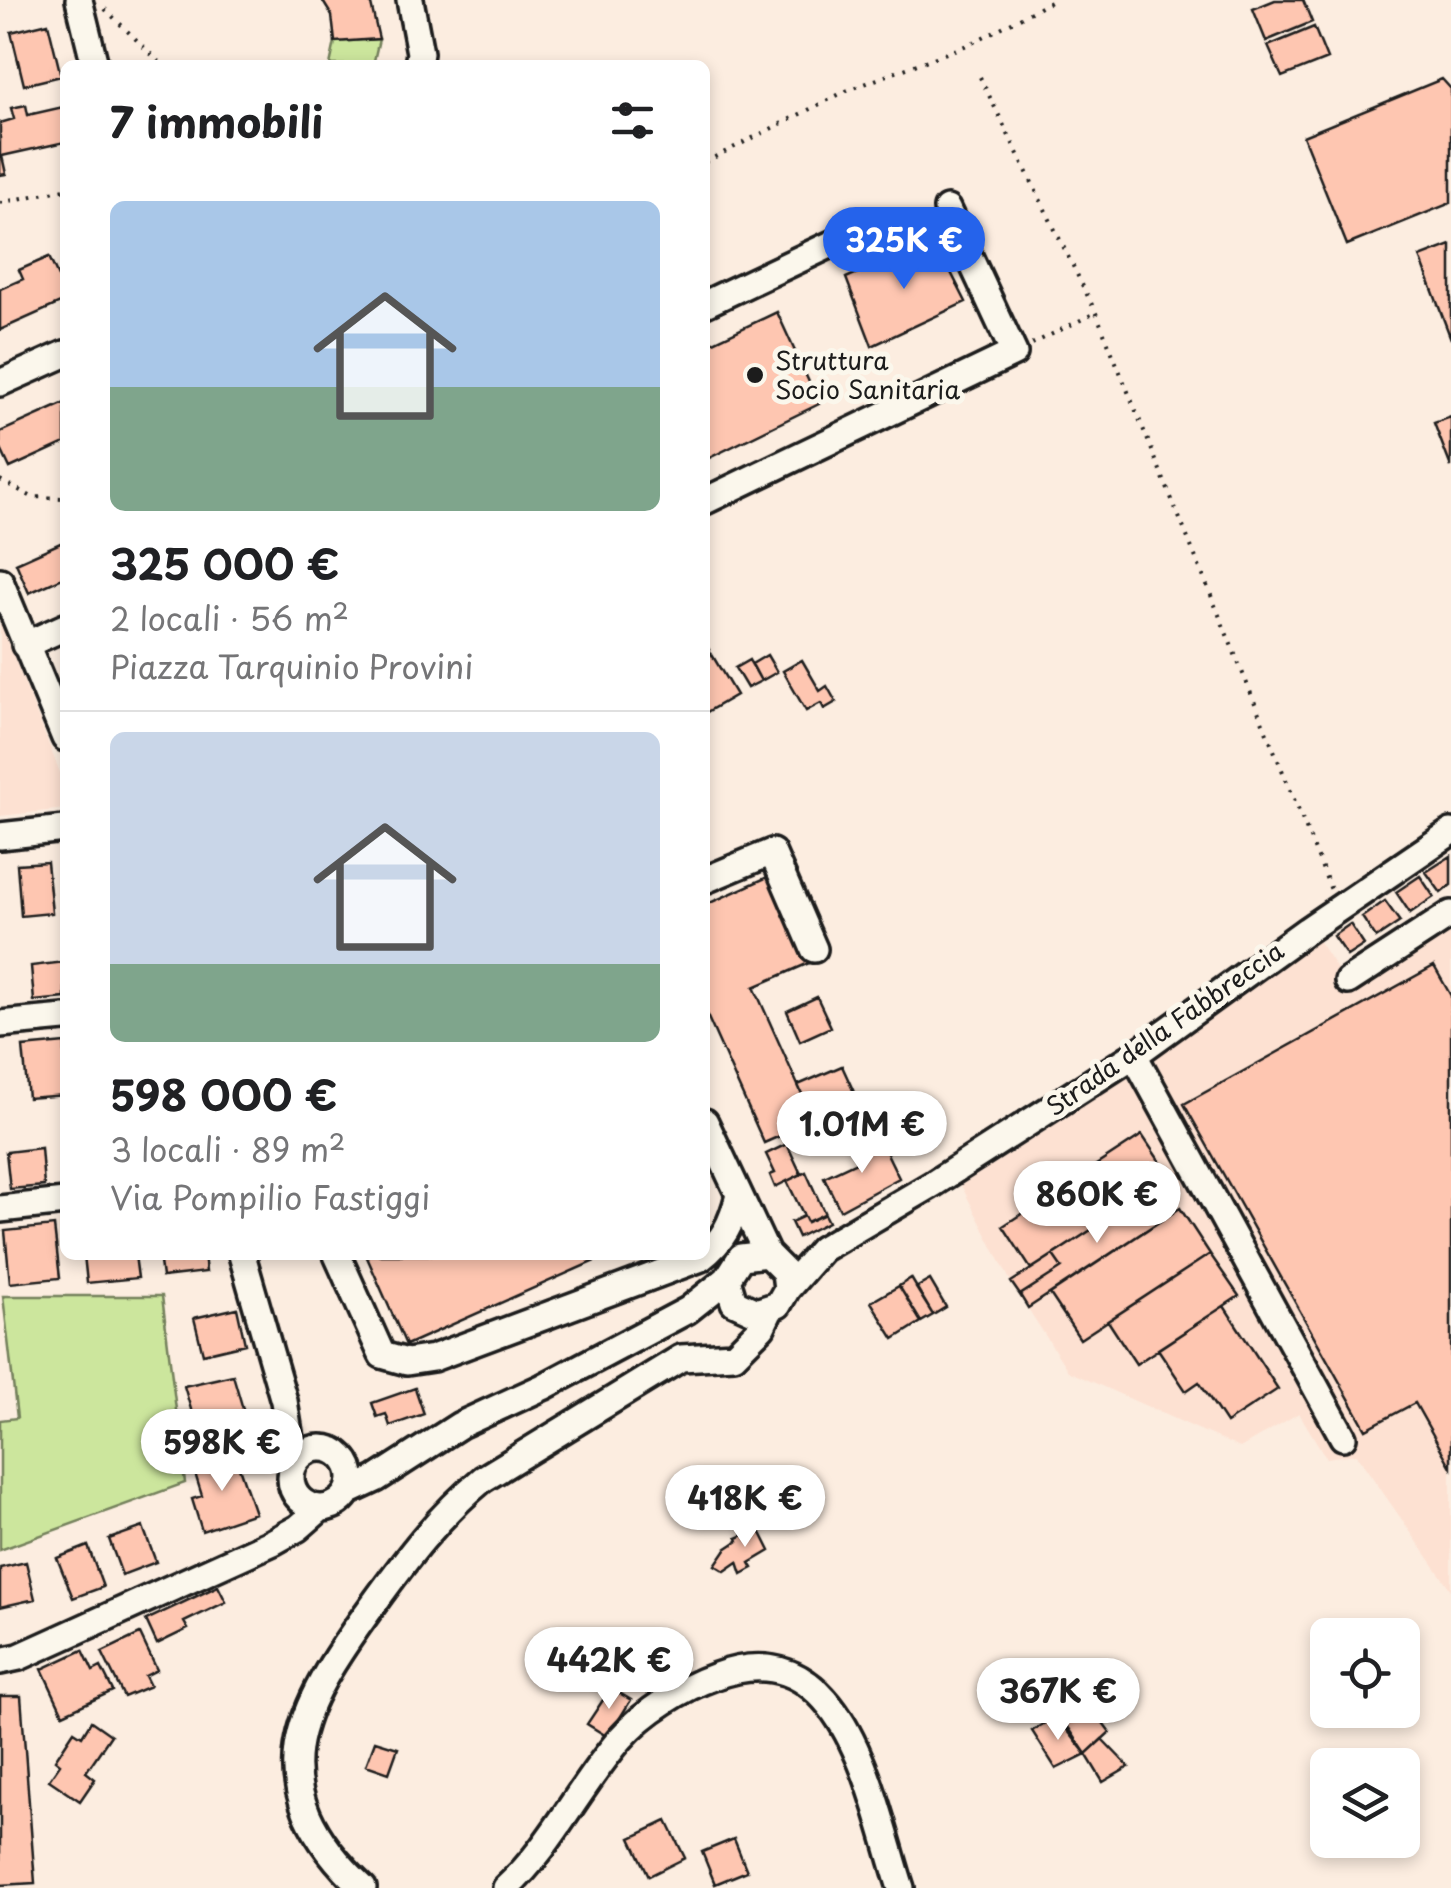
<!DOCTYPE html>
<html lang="it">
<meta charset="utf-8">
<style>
body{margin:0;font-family:"Playpen Sans",sans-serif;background:#f6f6f6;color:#202124;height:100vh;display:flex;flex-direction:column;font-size:38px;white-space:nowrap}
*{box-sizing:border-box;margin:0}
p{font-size:32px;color:#757577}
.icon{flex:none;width:55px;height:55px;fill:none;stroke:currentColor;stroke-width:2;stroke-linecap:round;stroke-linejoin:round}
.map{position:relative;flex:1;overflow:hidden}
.drawer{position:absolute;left:60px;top:60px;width:650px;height:1200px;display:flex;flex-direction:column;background:#fff;border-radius:15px;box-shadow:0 5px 15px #0003}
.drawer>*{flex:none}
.controls{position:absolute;left:1310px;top:1618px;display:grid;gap:20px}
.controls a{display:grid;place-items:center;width:110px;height:110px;border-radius:15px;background:#fff;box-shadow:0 5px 15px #0003;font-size:50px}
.price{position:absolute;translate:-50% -85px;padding:0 22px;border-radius:35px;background:#fff;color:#222;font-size:32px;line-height:65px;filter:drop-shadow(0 2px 5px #0008)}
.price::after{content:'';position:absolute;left:50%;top:60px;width:30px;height:22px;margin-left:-15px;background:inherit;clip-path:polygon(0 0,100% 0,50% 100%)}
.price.on{background:#2563eb;color:#fff}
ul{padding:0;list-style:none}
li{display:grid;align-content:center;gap:20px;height:530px;padding:0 50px}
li+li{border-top:2px solid #e0e0e0}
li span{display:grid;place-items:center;height:310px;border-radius:15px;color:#555}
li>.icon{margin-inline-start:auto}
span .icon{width:180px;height:180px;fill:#fffc;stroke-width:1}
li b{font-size:42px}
h2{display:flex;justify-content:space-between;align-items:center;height:120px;padding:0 50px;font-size:42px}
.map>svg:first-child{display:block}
.built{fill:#fde1d2}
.green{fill:#cce69d;stroke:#74815c;stroke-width:2.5}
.building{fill:#fec6b1;stroke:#1c1c1c;stroke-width:2.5}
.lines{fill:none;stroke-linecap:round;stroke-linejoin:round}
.minor-casing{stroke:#1c1c1c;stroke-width:32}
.path{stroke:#1c1c1c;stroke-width:4;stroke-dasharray:2.5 8;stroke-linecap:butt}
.minor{stroke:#fbf7ec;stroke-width:25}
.poi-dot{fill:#1c1c1c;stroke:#fbf7ec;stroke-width:4}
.labels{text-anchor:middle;stroke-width:10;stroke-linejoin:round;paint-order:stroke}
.poi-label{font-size:25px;fill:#1c1c1c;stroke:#fbf7ec;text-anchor:start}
.street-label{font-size:25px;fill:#1c1c1c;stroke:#fbf7ec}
</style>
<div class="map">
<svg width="1451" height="1888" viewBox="0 0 1451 1888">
<rect width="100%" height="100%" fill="#fcede0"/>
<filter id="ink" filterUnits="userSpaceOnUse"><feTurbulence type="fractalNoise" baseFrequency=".01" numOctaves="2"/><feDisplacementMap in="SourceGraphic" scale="20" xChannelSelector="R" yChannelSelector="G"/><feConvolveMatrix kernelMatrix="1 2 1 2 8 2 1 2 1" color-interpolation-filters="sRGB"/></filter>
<g filter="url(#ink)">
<!-- built -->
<path class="built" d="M0,622L65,785V809L0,816Z
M1451,925V1590L1356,1454L1326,1458L1299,1413L1240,1448L1068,1371L1011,1282L961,1185L1036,1137L1318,940L1350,989Z"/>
<!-- green -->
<path class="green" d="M379,39L373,65H330L335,42Z
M3,1296H162L185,1483L0,1550V1420L17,1418Z"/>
<!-- building -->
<path class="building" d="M322,0H370L379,39L335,42L332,16Z
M1275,0H1303L1312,22L1266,41L1253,9Z
M48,23L61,76L24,85L11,32Z
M1314,27L1327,59L1282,77L1268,46Z
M1442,79L1451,89V203L1347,245L1303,136Z
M26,105L28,115L63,107L65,142L2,156L6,174L0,175V123L14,119L11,108Z
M934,239L966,302L872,346L846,278Z
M1451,245V339L1420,257Z
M49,257L65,292V301L0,330V289L23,279L19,270Z
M777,312L819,404L705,460V346Z
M65,403V443L10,468L0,447V432Z
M1451,417V467L1434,423Z
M65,541V577L29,593L16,563Z
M705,643L736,695L705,713Z
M767,655L777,672L761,681L752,664Z
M749,660L761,681L747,688L735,668Z
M802,660L820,691L827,686L836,702L824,709L821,703L806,711L783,671Z
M1451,856V885L1441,893L1426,872Z
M47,862L52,913L21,916L17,864Z
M770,876L809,963L754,987L814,1121L764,1143L705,1011V905Z
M1420,876L1434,897L1410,913L1396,892Z
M1385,901L1400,922L1376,938L1362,917Z
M1350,924L1364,945L1347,956L1333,936Z
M65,962V998L34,1001L31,966Z
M1434,966L1451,996V1467L1415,1403L1366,1429L1184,1104Z
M817,997L831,1027L800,1041L787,1011Z
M65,1043V1095L28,1098L23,1047Z
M842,1066L858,1101L814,1121L798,1085Z
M1142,1135L1171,1178L1031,1269L1003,1226Z
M881,1141L899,1178L840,1210L824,1177L863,1159L859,1151Z
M787,1144L801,1174L775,1187L770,1175L775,1173L766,1154Z
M41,1148L44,1186L10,1189L6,1152Z
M806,1172L825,1214L807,1222L787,1181Z
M1146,1194L1163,1219L1028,1308L1020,1295L1062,1268L1053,1255Z
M1180,1208L1210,1254L1080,1339L1050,1294Z
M824,1214L828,1222L798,1237L791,1222L804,1216L807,1222Z
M54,1226L60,1278L10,1283L5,1231Z
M1210,1254L1239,1296L1136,1364L1108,1321Z
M84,1255H135L138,1278L87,1283Z
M159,1255H204L206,1272L162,1277Z
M366,1255H608L406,1345Z
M1053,1255L1062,1268L1020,1295L1011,1282Z
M911,1278L933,1315L921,1322L899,1286Z
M930,1280L946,1307L933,1315L916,1288Z
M899,1286L921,1322L894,1339L871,1302Z
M1224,1306L1278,1389L1226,1423L1199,1382L1186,1391L1158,1349Z
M237,1308L245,1344L203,1354L194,1318Z
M233,1375L248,1426L199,1436L184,1386Z
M415,1388L424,1414L390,1426L386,1414L377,1417L372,1403Z
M235,1456L255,1513L202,1531L192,1499L202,1496L194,1470Z
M755,1521L770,1551L750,1563L753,1568L742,1574L738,1562L725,1571L715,1565L726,1549L738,1541L737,1538L746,1534L743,1526Z
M143,1527L156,1562L122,1575L109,1539Z
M88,1546L103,1587L73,1598L57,1558Z
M26,1562L35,1599L0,1607V1568Z
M218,1586L226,1602L184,1622L188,1629L157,1644L146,1620Z
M140,1634L157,1670L145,1676L150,1686L124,1697L102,1652Z
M83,1650L93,1671L101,1667L113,1691L63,1714L42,1669Z
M611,1688L631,1700L608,1737L587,1724Z
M0,1696H21L35,1883L0,1885Z
M1084,1697L1110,1732L1086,1754L1060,1715Z
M1056,1716L1086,1754L1056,1769L1032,1731Z
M91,1721L111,1735L86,1772L95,1779L80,1801L49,1780L60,1764L55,1760L74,1731L82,1736Z
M1102,1739L1129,1767L1103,1782L1086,1754Z
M375,1741L398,1748L389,1773L366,1765Z
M667,1821L685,1858L649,1876L631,1838Z
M734,1839L747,1871L715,1884L702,1852Z"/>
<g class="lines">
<!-- minor casing -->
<g class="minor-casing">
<path id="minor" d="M79,0L95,65
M410,0L420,53L418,65
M705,304L872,225
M0,383L65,354
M705,501L1014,353L947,209
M0,581L65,738
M25,645L65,627
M0,836L65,829
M705,880L772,852L814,949
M1348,981L1451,914
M0,1024L65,1018
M1134,1055L1343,1437
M705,1122L767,1254
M0,1209L65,1202
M242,1255L284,1401L294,1464
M337,1255L382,1355L407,1362L433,1358L701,1258C724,1240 732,1223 739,1195
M787,1289L822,1249L933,1184L1134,1055L1307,930L1451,832
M291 1478a30 30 0 1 1 60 0a30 30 0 1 1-60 0Z
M348,1492L376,1479L460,1425L543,1387L688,1310L727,1279L741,1257L767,1254L785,1272L787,1289L778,1305L756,1312L734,1302L727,1279
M0,1661L19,1657L273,1542L298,1528L321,1508
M363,1888C253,1785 297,1709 372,1606C406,1559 438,1516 483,1479L681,1358L734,1355L762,1327L770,1310
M506,1888C552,1846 580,1785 621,1738C645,1711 682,1688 716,1676C846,1628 872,1800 901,1888"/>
</g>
<!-- path -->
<path class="path" d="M105,9L162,65
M980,77L1096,313L1331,890
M705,162L846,91L970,44L1054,0
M0,203L65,189
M1032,344L1095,313
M0,480L32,497L65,498"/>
<!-- minor -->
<use href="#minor" class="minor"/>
</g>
</g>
<!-- markers -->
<circle class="poi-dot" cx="755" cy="375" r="10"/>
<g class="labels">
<!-- poi labels -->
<g class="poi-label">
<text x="775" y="370">Struttura<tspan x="775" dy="29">Socio Sanitaria</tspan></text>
</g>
<!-- street labels -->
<g class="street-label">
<text transform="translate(1165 1029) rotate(-35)" y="9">Strada della Fabbreccia</text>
</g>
</g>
</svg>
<div class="controls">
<a><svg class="icon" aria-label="locate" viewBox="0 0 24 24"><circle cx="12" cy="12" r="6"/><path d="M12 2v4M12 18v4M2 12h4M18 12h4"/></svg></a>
<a><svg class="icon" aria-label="layers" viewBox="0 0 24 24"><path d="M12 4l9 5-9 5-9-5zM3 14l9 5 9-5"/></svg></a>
</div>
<b class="price on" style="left:904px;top:292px">325K €</b>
<b class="price" style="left:862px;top:1176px">1.01M €</b>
<b class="price" style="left:1097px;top:1246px">860K €</b>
<b class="price" style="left:222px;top:1494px">598K €</b>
<b class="price" style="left:745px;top:1550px">418K €</b>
<b class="price" style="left:609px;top:1712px">442K €</b>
<b class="price" style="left:1058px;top:1743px">367K €</b>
<section class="drawer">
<h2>7 immobili<svg class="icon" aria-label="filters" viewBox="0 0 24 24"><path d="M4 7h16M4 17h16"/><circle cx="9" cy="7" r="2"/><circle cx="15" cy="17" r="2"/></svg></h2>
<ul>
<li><span style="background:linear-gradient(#a9c7e8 60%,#7fa58c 0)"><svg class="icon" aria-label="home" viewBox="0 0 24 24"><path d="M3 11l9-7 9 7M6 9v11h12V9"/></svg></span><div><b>325 000 €</b><p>2 locali · 56 m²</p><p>Piazza Tarquinio Provini</p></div></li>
<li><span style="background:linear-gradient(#c9d6e8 75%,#7fa58c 0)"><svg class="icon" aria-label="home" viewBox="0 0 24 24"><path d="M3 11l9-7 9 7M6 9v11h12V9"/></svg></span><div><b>598 000 €</b><p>3 locali · 89 m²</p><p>Via Pompilio Fastiggi</p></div></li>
</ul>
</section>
</div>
